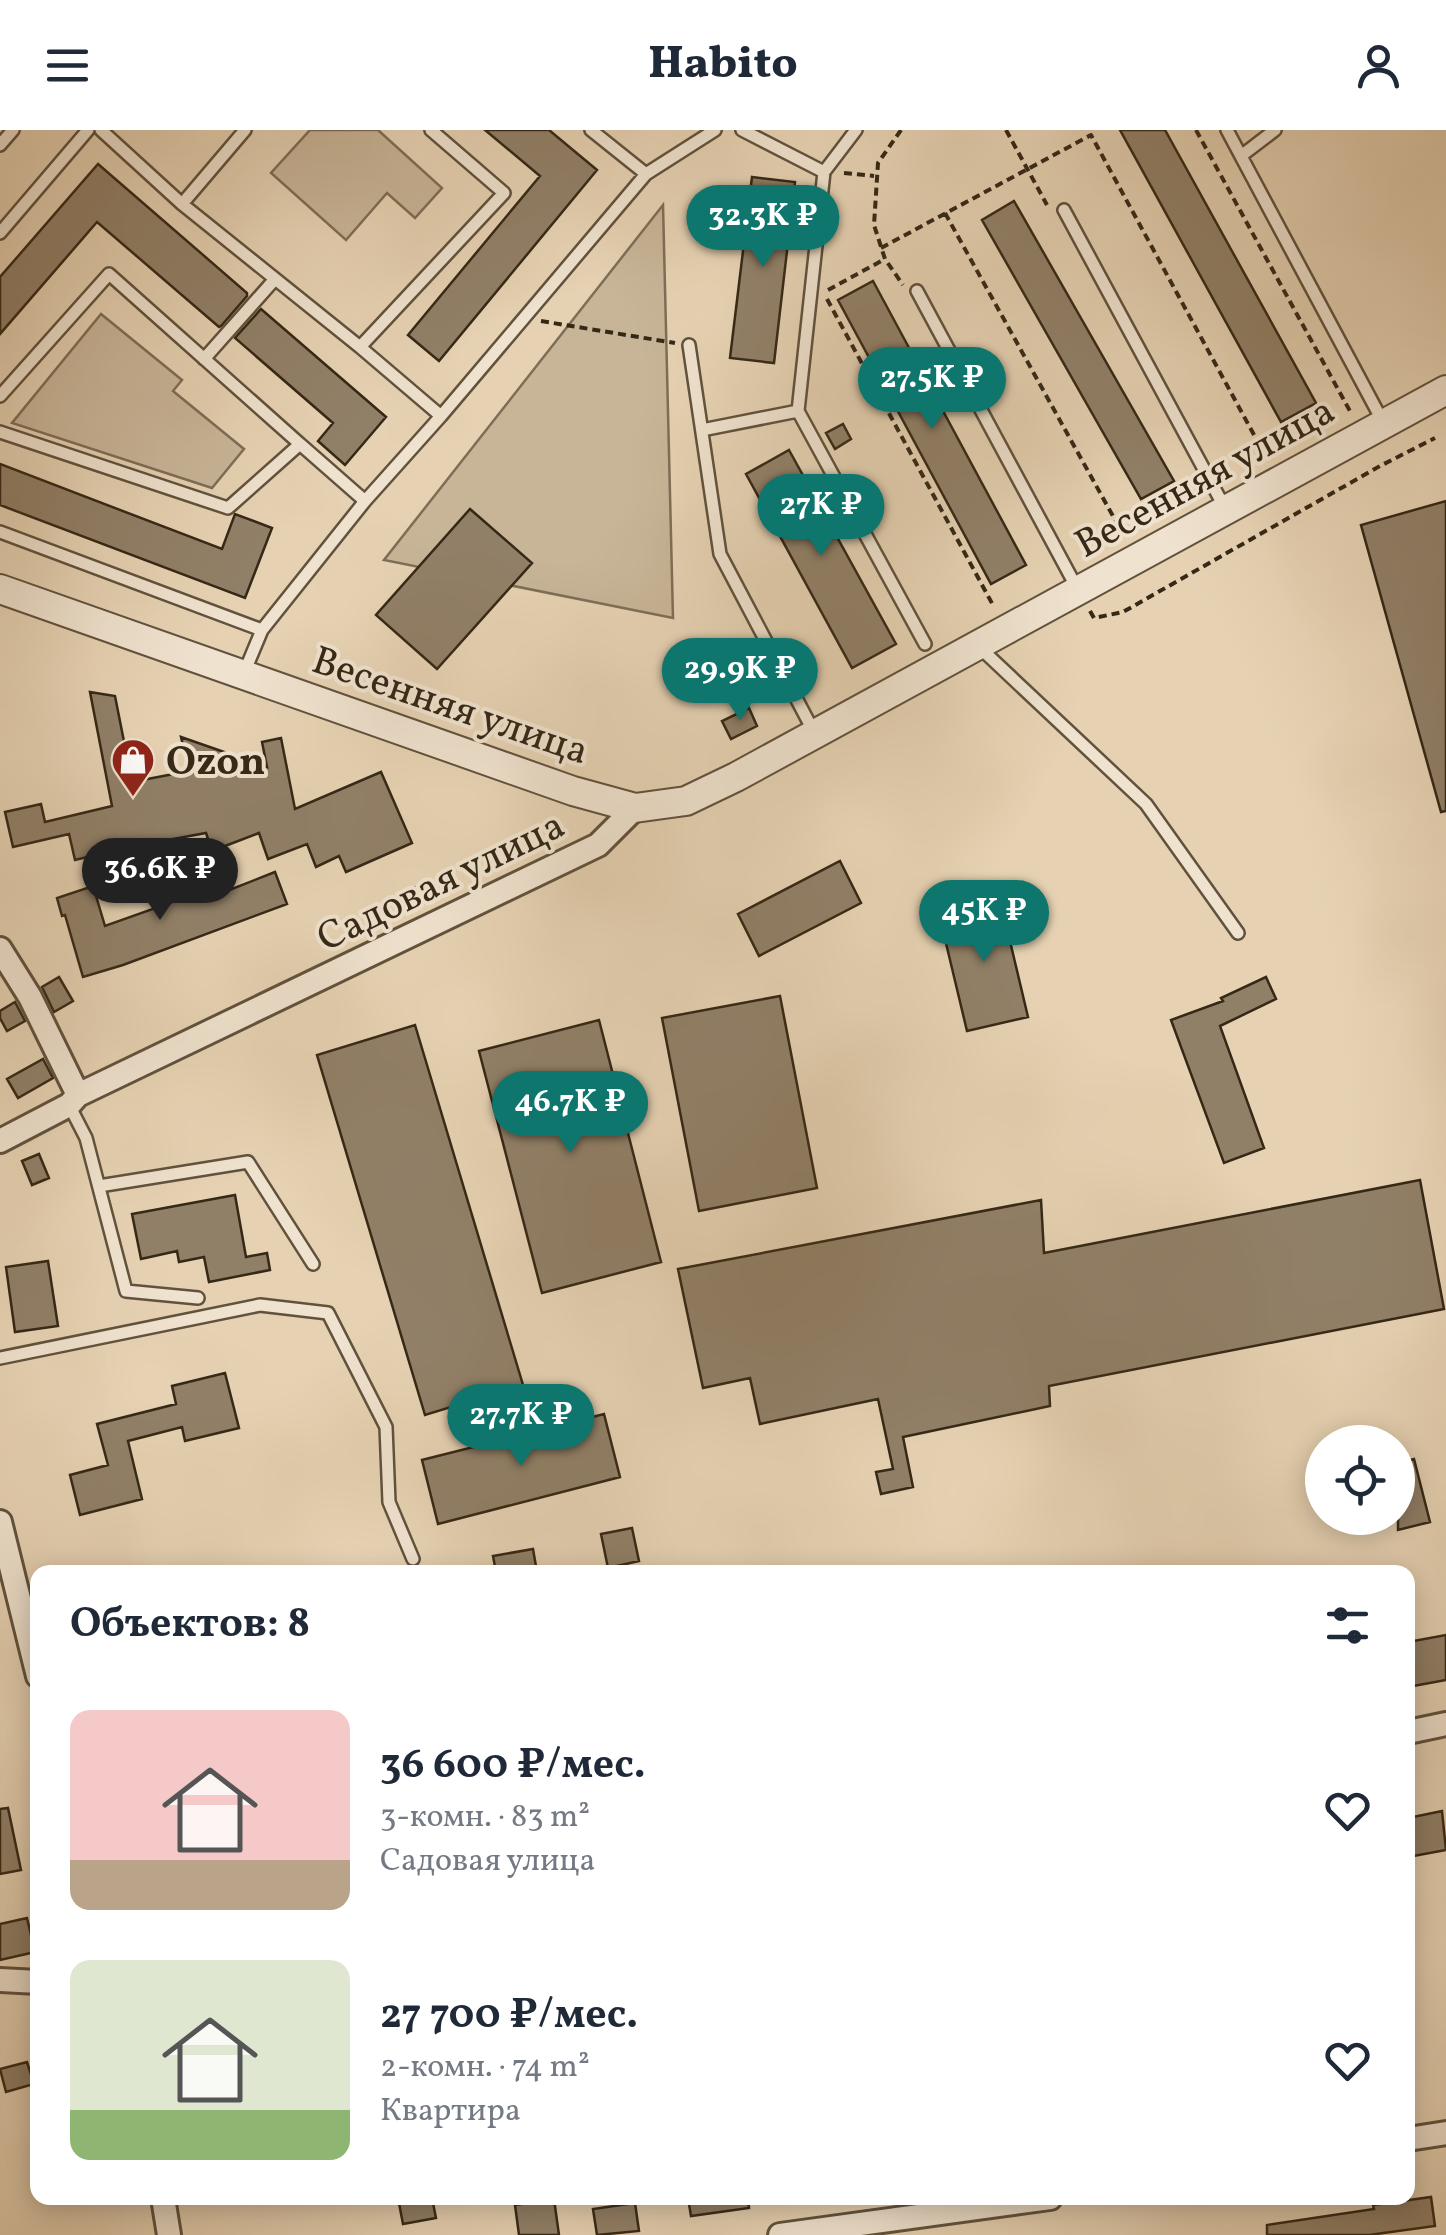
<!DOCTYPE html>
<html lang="ru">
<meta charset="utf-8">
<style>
body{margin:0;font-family:Vollkorn,serif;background:#f2f2f3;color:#1f2937;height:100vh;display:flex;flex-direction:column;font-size:38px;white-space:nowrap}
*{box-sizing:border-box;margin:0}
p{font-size:32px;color:#747a83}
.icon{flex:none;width:55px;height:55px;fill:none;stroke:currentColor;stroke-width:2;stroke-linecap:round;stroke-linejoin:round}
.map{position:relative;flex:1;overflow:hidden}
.drawer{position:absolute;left:30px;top:1435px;width:1385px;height:640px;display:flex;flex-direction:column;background:#fff;border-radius:20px;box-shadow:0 5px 25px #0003}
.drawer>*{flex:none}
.controls{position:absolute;left:1305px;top:1295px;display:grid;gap:20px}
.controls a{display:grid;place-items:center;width:110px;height:110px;border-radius:50%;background:#fff;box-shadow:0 5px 25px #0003;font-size:50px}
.price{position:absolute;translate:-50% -85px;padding:0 22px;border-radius:35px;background:#0f766e;color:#fff;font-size:32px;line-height:65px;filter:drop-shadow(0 2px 5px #0008)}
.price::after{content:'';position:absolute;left:50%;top:60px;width:30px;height:22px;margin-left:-15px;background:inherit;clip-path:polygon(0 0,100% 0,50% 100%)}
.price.active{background:#222;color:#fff}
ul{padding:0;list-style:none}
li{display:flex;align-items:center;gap:30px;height:250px;padding:0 40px}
li span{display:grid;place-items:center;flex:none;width:280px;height:200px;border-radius:20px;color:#555}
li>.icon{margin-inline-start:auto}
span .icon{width:120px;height:120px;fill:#fffc;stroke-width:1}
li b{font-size:42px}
h2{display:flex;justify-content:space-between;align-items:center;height:120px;padding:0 40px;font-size:42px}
header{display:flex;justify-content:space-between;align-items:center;height:130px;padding:0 40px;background:#fff;font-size:45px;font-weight:800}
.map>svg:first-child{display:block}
.green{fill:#c8b598;stroke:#7e6e57;stroke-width:2.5}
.building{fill:#918068;stroke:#352816;stroke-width:2.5}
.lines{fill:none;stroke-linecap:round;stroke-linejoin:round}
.service-casing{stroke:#61523d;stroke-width:16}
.minor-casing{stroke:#61523d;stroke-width:28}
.tertiary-casing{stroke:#61523d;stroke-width:32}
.path{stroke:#352816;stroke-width:4;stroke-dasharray:8 5;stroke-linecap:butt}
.service{stroke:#efe2ce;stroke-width:11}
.minor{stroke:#efe2ce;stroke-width:22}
.tertiary{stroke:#efe2ce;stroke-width:28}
.labels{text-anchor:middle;stroke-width:8;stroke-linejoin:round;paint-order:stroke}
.street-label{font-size:40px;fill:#352816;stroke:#efe2ce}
.poi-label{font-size:40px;font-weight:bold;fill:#352816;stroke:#efe2ce;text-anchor:start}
</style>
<header><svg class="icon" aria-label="menu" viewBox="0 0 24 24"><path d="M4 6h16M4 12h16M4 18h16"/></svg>Habito<svg class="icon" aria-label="person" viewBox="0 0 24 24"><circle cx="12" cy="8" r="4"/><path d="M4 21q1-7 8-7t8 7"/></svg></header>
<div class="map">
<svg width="1446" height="2105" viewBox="0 0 1446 2105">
<rect width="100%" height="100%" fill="#e6d2b3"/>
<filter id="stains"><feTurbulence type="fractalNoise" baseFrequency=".002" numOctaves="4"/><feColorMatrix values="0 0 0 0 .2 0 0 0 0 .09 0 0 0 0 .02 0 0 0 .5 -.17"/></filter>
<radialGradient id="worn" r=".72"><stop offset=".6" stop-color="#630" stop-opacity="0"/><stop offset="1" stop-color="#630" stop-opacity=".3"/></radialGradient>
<!-- green -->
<path class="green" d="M310,0H378L442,58L415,88L387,63L346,110L271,43Z
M663,75L673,488L384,430Z
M101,184L182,250L173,261L244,319L212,358L12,293Z"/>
<!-- building -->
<path class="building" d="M485,0H549L597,40L439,231L408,205L540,46Z
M1120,0H1165L1316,273L1281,292Z
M98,34L247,163V166L221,196L219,197L97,92L0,204V147Z
M752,47L795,52L774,233L730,228Z
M1014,71L1174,351L1141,369L982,90Z
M873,151L1026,435L991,454L838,170Z
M261,179L386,287L345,335L318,311L333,293L235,208Z
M843,294L851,309L835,319L826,303Z
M789,320L896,514L852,538L746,344Z
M0,334L222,419L235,384L272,398L245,468L0,375Z
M1446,371V681L1441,682L1361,395Z
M470,379L532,433L437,539L376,485Z
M717,523L728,545L705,557L694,535Z
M90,562L115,566L132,652L189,641L181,607L267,637L262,612L281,608L295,679L381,642L412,713L346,742L339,726L316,737L307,714L268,729L259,703L212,721L206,703L146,714L155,740L130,749L120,719L75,730L69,704L13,717L5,682L41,674L45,692L112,676Z
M749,578L757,596L731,609L722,591Z
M840,731L861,773L759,826L738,784Z
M275,742L287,774L123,835L83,847L65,785L62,786L57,768L93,756L105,796L206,760L209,768Z
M429,753L434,770L405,779L400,762Z
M1000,769L1028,887L967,901L939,784Z
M59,847L73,871L54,882L42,857Z
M1266,847L1276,869L1220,896L1264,1018L1224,1033L1171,890L1223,871L1221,868Z
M780,866L817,1058L699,1081L662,888Z
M15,872L25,891L7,901L0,888V881Z
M599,890L661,1132L542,1163L479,921Z
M415,895L523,1255L425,1285L317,925Z
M43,929L53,948L18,968L7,949Z
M39,1024L49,1048L32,1055L22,1031Z
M1420,1050L1444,1179L1049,1256L1050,1276L903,1307L913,1357L881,1364L876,1342L893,1339L878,1269L760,1294L750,1248L703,1258L678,1139L1041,1070L1044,1123Z
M235,1065L246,1127L267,1123L270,1140L209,1152L204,1127L179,1132L177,1121L141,1129L132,1084Z
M48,1131L58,1196L15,1202L6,1137Z
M225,1243L239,1298L185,1311L182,1297L128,1311L142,1369L80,1385L70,1345L108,1335L97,1294L176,1274L172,1256Z
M604,1284L620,1347L438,1394L422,1330Z
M1414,1329L1430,1392L1398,1400V1333Z
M632,1398L639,1431L608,1438L601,1404Z
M533,1419L537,1442H496L493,1426Z
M1446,1505V1550L1408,1557V1512Z
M8,1678L21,1740L0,1744V1679Z
M1442,1681L1446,1720L1408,1727V1688Z
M27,1788L35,1822L0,1830V1794Z
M27,1932L34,1954L6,1962L0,1939Z
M1431,2067L1435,2096L1369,2105H1267V2095L1374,2079L1373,2075Z
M398,2068H432L436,2088L403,2094Z
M688,2068H748L749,2078L691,2086Z
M554,2069L559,2105H519L515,2075Z
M635,2073L639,2101L597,2105L593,2079Z"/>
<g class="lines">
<!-- service casing -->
<g class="service-casing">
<path id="service" d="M101,0L182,74L360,217L441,286L646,44L591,0
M742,0L824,42L856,0
M1227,0L1383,292
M0,15L13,0
M1241,26L1275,0
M646,44L715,0
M182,74L245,0
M1064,80L1226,380
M0,103L88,0
M917,161L1078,460
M689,215L720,424L815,604
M360,217L504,63L431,0
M204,229L275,149
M0,266L109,144L300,314L228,378L0,302
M798,281L925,514
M702,300L798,281L824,42
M300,314L365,371
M0,402L262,500
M977,515L1146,674L1238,803
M244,543L262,500L365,371L441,286
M69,975L86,1008L126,1161L198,1168
M99,1056L248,1032L313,1134
M0,1228L260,1175L328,1183L386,1297L389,1372L413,1429"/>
</g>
<!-- minor casing -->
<g class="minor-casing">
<path id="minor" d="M0,819L30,867L78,965
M0,1011L69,975L78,965L598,715L635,678
M0,1392L38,1546
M1408,1602L1446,1594
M0,1850L38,1852
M1408,2009L1446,2003
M163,2068L169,2105
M780,2105L1050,2068"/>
</g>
<!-- tertiary casing -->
<g class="tertiary-casing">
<path id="tertiary" d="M0,459L573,661L635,678L686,671L736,647L1446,260"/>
</g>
<!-- path -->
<path class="path" d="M901,0L878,33L874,95L885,129L903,155
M1006,0L1047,75
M1196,0L1351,283
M844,43L874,46
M945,83L1124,406
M881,118L1091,5L1266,327
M828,160L885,129
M827,169L994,477
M541,191L675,213
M1090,481L1094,488L1123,482L1380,336L1435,308"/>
<!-- service -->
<use href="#service" class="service"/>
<!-- minor -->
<use href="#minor" class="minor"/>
<!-- tertiary -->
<use href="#tertiary" class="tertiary"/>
</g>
<!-- icons -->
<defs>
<g id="shop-pin" transform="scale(2.25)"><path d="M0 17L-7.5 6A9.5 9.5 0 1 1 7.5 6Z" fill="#8f2418" stroke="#efe2ce"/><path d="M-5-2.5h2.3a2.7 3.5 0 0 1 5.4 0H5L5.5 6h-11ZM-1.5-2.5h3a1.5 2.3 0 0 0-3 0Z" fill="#fff"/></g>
</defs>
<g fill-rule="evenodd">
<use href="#shop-pin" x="133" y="630"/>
</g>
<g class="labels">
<!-- street labels -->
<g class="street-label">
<text transform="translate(1204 346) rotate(-29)" y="14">Весенняя улица</text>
<text transform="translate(451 574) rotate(19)" y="14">Весенняя улица</text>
<text transform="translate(440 750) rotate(-26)" y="14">Садовая улица</text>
</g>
<!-- poi labels -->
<g class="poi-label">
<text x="166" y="644">Ozon</text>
</g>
</g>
<rect width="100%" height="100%" filter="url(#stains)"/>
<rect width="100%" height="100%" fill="url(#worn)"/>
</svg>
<div class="controls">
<a><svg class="icon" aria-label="locate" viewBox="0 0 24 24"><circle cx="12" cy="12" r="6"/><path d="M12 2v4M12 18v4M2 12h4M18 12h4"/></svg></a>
</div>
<b class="price" style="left:763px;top:140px">32.3K ₽</b>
<b class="price" style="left:932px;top:302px">27.5K ₽</b>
<b class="price" style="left:821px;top:429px">27K ₽</b>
<b class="price" style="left:740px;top:593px">29.9K ₽</b>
<b class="price active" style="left:160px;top:793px">36.6K ₽</b>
<b class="price" style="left:984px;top:835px">45K ₽</b>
<b class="price" style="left:570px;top:1026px">46.7K ₽</b>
<b class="price" style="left:521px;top:1339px">27.7K ₽</b>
<section class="drawer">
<h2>Объектов: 8<svg class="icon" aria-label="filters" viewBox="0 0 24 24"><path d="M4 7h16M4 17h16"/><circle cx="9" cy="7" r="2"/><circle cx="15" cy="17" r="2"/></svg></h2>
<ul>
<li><span style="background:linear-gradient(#f6c9c9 75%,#b9a48a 0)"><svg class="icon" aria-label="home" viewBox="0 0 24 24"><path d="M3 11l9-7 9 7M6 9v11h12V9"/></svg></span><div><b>36 600 ₽/мес.</b><p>3-комн. · 83 m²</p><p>Садовая улица</p></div><svg class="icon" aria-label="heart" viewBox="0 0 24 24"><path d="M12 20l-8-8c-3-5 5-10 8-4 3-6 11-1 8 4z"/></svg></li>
<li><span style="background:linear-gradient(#dfe7d0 75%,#8fb573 0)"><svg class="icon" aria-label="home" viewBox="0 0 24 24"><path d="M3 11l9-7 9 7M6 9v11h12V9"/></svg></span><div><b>27 700 ₽/мес.</b><p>2-комн. · 74 m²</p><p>Квартира</p></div><svg class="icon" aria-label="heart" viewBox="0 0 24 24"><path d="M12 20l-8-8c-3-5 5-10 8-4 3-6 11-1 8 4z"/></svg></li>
</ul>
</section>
</div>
